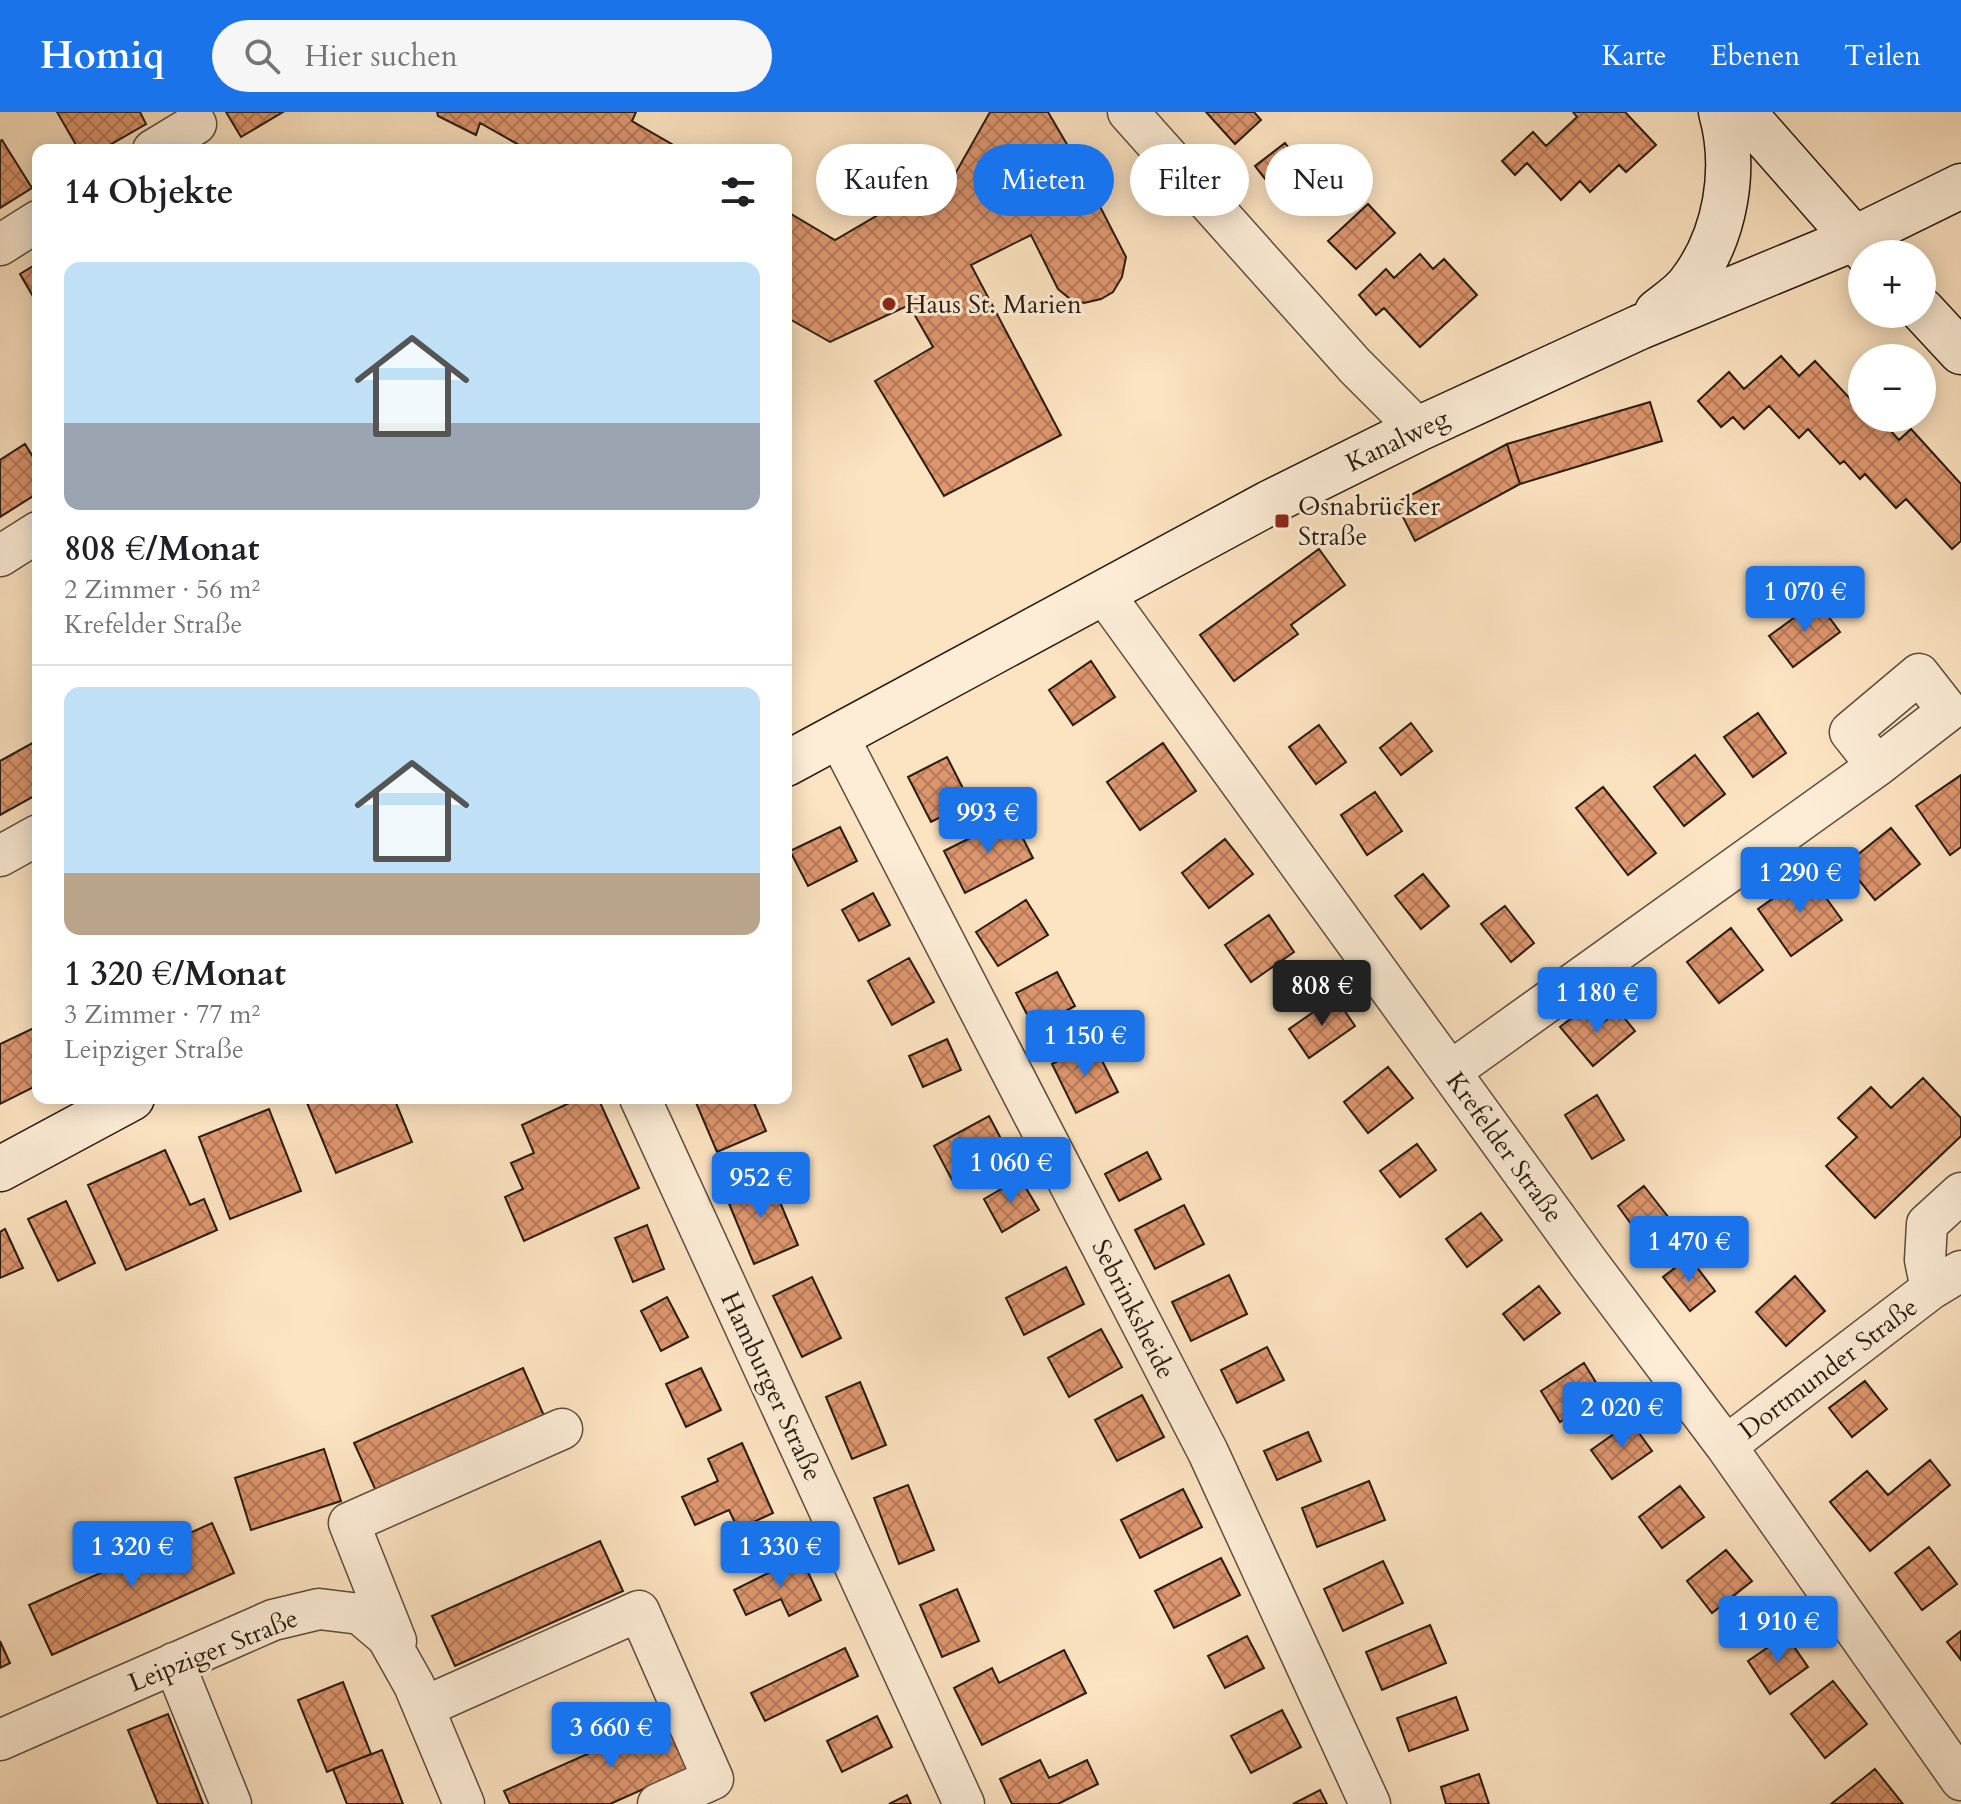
<!DOCTYPE html>
<html lang="de">
<meta charset="utf-8">
<style>
body{margin:0;font-family:Cardo,serif;background:#f6f6f6;color:#202124;height:100vh;display:flex;flex-direction:column;font-size:30px;white-space:nowrap}
*{box-sizing:border-box;margin:0}
p{font-size:26px;color:#757577}
.icon{flex:none;width:44px;height:44px;fill:none;stroke:currentColor;stroke-width:2;stroke-linecap:round;stroke-linejoin:round}
.map{position:relative;flex:1;overflow:hidden}
.drawer{position:absolute;left:32px;top:32px;width:760px;height:960px;display:flex;flex-direction:column;background:#fff;border-radius:16px;box-shadow:0 4px 20px #0003}
.drawer>*{flex:none}
.banner{position:absolute;left:816px;top:32px;width:760px;height:72px;display:flex;gap:16px}
.fabs{position:absolute;left:1848px;top:128px;display:grid;gap:16px}
.fabs a{display:grid;place-items:center;width:88px;height:88px;border-radius:50%;background:#fff;box-shadow:0 4px 20px #0003;font-size:40px}
.price{position:absolute;translate:-50% -68px;padding:0 18px;border-radius:8px;background:#1a73e8;color:#fff;font-size:26px;line-height:52px;filter:drop-shadow(0 2px 4px #0008)}
.price::after{content:'';position:absolute;left:50%;top:48px;width:24px;height:18px;margin-left:-12px;background:inherit;clip-path:polygon(0 0,100% 0,50% 100%)}
.price.active{background:#222;color:#fff}
ul{padding:0;list-style:none}
li{display:grid;align-content:center;gap:16px;height:424px;padding:0 32px}
li+li{border-top:2px solid #e0e0e0}
li span{display:grid;place-items:center;height:248px;border-radius:16px;color:#555}
li>.icon{margin-inline-start:auto}
span .icon{width:144px;height:144px;fill:#fffc;stroke-width:1}
li b{font-size:34px}
h2{display:flex;justify-content:space-between;align-items:center;height:96px;padding:0 32px;font-size:34px}
.chip{padding:0 28px;border-radius:36px;background:#fff;box-shadow:0 4px 20px #0003;font-size:28px;line-height:72px}
.chip.active{background:#1a73e8;color:#fff}
header{display:flex;align-items:center;gap:48px;box-sizing:border-box;height:112px;padding:0 40px;background:#1a73e8;color:#fff}
header strong{font-size:38px}
nav{display:flex;gap:44px;margin-inline-start:auto;font-size:28px}
.search{width:560px;height:72px;background:#f6f6f6;display:flex;align-items:center;gap:20px;box-sizing:border-box;padding:0 28px;border-radius:44px;color:#757577;font-size:30px}
.map>svg:first-child{display:block}
.building{fill:url(#building-cross-hatch);stroke:#281b0f;stroke-width:2}
.lines{fill:none;stroke-linecap:round;stroke-linejoin:round}
.street-casing{stroke:#5d4d3c;stroke-width:43}
.secondary-casing{stroke:#281b0f;stroke-width:47}
.street{stroke:#fdedd7;stroke-width:40}
.secondary{stroke:#fdedd7;stroke-width:44}
.poi-dot{fill:#8f2418;stroke:#fdedd7;stroke-width:3}
.labels{text-anchor:middle;stroke-width:6;stroke-linejoin:round;paint-order:stroke}
.poi-label{font-size:26px;fill:#281b0f;stroke:#fdedd7;text-anchor:start}
.street-label{font-size:26px;fill:#281b0f;stroke:#fdedd7}
</style>
<header>
<strong>Homiq</strong>
<div class="search"><svg class="icon" aria-label="search" viewBox="0 0 24 24"><circle cx="10" cy="10" r="6"/><path d="M15 15l6 6"/></svg>Hier suchen</div>
<nav><a>Karte</a><a>Ebenen</a><a>Teilen</a></nav>
</header>
<div class="map">
<svg width="1961" height="1692" viewBox="0 0 1961 1692">
<defs>
<pattern id="building-cross-hatch" width="8" height="8" patternUnits="userSpaceOnUse" patternTransform="scale(2)"><rect width="8" height="8" fill="#de966e"/><path d="M0 0l8 8M0 8l8-8" fill="none" stroke="#b47a59"/></pattern>
</defs>
<rect width="100%" height="100%" fill="#fce3c1"/>
<filter id="stains"><feTurbulence type="fractalNoise" baseFrequency=".0025" numOctaves="4"/><feColorMatrix values="0 0 0 0 .2 0 0 0 0 .09 0 0 0 0 .02 0 0 0 .5 -.17"/></filter>
<radialGradient id="worn" r=".72"><stop offset=".6" stop-color="#630" stop-opacity="0"/><stop offset="1" stop-color="#630" stop-opacity=".3"/></radialGradient>
<!-- building -->
<path class="building" d="M57,0H140L146,12L101,38H79Z
M226,0H283L241,25Z
M437,0H636L632,9L682,38H528L480,11L476,23L438,4Z
M990,0H1048L1075,46L1126,145L1122,165L1113,180L1101,187L1084,191L1069,186L1058,177L1031,123L971,153L1061,323L944,384L875,269L933,235L909,193L830,230L786,205V99L835,128L931,72L939,83L950,71Z
M1206,0H1254L1261,8L1235,32Z
M1573,0H1625L1656,33L1626,60L1619,53L1590,80L1580,69L1561,88L1527,51L1515,63L1502,49L1533,20L1546,34L1577,5Z
M2,28L32,76L0,96V29Z
M1285,31L1316,70L1286,94L1255,54Z
M1368,92L1395,121L1356,157L1328,129Z
M1420,142L1433,157L1444,147L1477,183L1420,235L1384,196L1376,203L1359,183L1386,157L1394,166Z
M38,151V193L20,162Z
M1781,244L1799,264L1815,249L1854,291L1861,286L1862,288V306H1879L1899,328L1911,317L1961,372V429L1952,437L1906,387L1896,396L1865,362L1860,367L1844,349L1840,352L1808,317L1799,326L1769,294L1744,317L1733,305L1721,315L1698,289L1729,260L1744,277Z
M1650,290L1662,329L1520,372L1507,332Z
M25,332L38,353V381L0,405V348Z
M1507,332L1520,372L1415,429L1396,391Z
M1319,437L1345,473L1291,513L1298,522L1234,569L1200,523Z
M1817,489L1840,520L1793,555L1769,524Z
M1091,549L1115,585L1073,613L1049,578Z
M1758,601L1786,641L1753,665L1724,625Z
M1411,611L1432,639L1401,663L1380,636Z
M1319,613L1346,650L1316,672L1289,635Z
M38,628V682L0,703V649Z
M1163,631L1196,679L1140,718L1107,670Z
M1695,643L1725,682L1684,714L1654,675Z
M947,645L970,690L931,710L908,665Z
M1961,663V735L1950,743L1916,694Z
M1603,675L1656,741L1628,763L1576,696Z
M1375,680L1402,719L1367,743L1341,703Z
M1012,705L1033,746L965,781L944,739Z
M840,715L857,749L808,774L790,739Z
M1891,716L1920,752L1875,788L1846,752Z
M1225,727L1253,762L1209,796L1182,761Z
M1808,761L1842,808L1791,844L1758,797Z
M1423,762L1449,794L1421,817L1395,784Z
M873,781L890,813L859,829L842,798Z
M1026,788L1048,823L998,854L976,820Z
M1505,794L1534,831L1511,850L1481,812Z
M1269,803L1294,840L1251,870L1225,833Z
M1731,816L1763,858L1719,891L1687,850Z
M909,846L934,890L892,913L868,869Z
M1057,860L1075,894L1034,916L1016,881Z
M1335,885L1355,914L1309,946L1289,917Z
M1583,897L1598,915L1618,898L1635,919L1593,954L1560,915Z
M38,914V973L0,992V932Z
M947,927L961,958L923,975L909,944Z
M1093,931L1118,980L1076,1001L1052,952Z
M1388,955L1413,986L1368,1021L1344,990Z
M1923,966L1961,1006V1024L1875,1106L1826,1054L1857,1025L1838,1006L1871,975L1891,996Z
M1597,983L1624,1028L1592,1047L1565,1003Z
M305,986H394L412,1030L336,1061Z
M580,986H598L639,1076L524,1129L505,1085L523,1077L511,1051L534,1041L522,1013Z
M694,986H752L766,1019L717,1040Z
M269,997L301,1079L230,1107L199,1025Z
M989,1004L1007,1038L952,1068L934,1034Z
M1417,1032L1436,1058L1400,1085L1380,1059Z
M165,1038L190,1093L204,1087L217,1118L126,1158L88,1073Z
M1147,1040L1161,1067L1119,1089L1105,1062Z
M769,1064L798,1133L754,1152L725,1082Z
M1020,1066L1039,1098L1002,1120L984,1087Z
M1644,1074L1669,1106L1642,1127L1618,1094Z
M66,1089L95,1151L58,1169L28,1107Z
M1184,1093L1204,1132L1155,1157L1135,1118Z
M1481,1101L1502,1128L1467,1155L1446,1127Z
M647,1113L664,1157L633,1170L615,1126Z
M5,1117L23,1156L0,1166V1120Z
M1689,1145L1715,1179L1690,1199L1663,1165Z
M1066,1155L1084,1192L1024,1223L1006,1186Z
M1229,1163L1247,1202L1191,1229L1172,1190Z
M1795,1164L1825,1199L1786,1234L1756,1200Z
M812,1165L841,1226L802,1245L773,1184Z
M1539,1174L1560,1201L1524,1228L1503,1202Z
M667,1185L688,1225L661,1239L641,1199Z
M1101,1217L1122,1255L1069,1285L1048,1246Z
M1267,1235L1284,1268L1237,1291L1221,1258Z
M1584,1251L1603,1282L1560,1310L1541,1279Z
M523,1256L545,1306L377,1381L354,1331Z
M701,1256L721,1298L686,1315L666,1272Z
M1865,1269L1887,1297L1852,1325L1829,1296Z
M860,1270L886,1333L852,1347L826,1285Z
M1142,1283L1164,1325L1117,1349L1095,1308Z
M1631,1310L1652,1339L1612,1367L1591,1338Z
M1308,1320L1321,1349L1277,1368L1264,1339Z
M742,1331L773,1401L738,1417L729,1398L695,1413L682,1385L718,1369L708,1347Z
M324,1337L341,1389L251,1418L235,1366Z
M1930,1348L1950,1373L1870,1439L1830,1390L1867,1359L1888,1383Z
M1369,1369L1385,1408L1317,1435L1302,1396Z
M908,1373L934,1438L899,1452L874,1386Z
M1680,1374L1704,1405L1662,1436L1639,1405Z
M1183,1377L1202,1415L1140,1446L1121,1408Z
M212,1411L234,1461L52,1543L29,1493Z
M600,1429L623,1479L455,1554L432,1504Z
M1929,1435L1957,1472L1922,1498L1895,1461Z
M1726,1438L1752,1469L1712,1501L1687,1469Z
M801,1445L821,1488L789,1504L781,1487L746,1503L734,1478Z
M1221,1446L1240,1483L1174,1516L1155,1479Z
M1383,1449L1403,1491L1343,1519L1324,1477Z
M957,1477L979,1529L942,1545L920,1493Z
M1430,1513L1446,1551L1382,1578L1366,1540Z
M1961,1519V1548L1947,1530Z
M1786,1523L1808,1555L1770,1582L1748,1549Z
M1247,1524L1264,1556L1225,1576L1208,1544Z
M0,1529L10,1551L0,1556Z
M845,1536L858,1564L765,1609L751,1581Z
M1064,1538L1086,1581L982,1633L954,1576L992,1556L999,1571Z
M1833,1569L1867,1612L1825,1646L1791,1602Z
M343,1570L371,1642L327,1660L298,1588Z
M1456,1585L1468,1618L1409,1639L1397,1606Z
M1282,1598L1301,1635L1251,1661L1231,1624Z
M168,1602L203,1692H158L128,1618Z
M673,1604L695,1654L610,1692H510L504,1679Z
M877,1604L892,1635L842,1660L827,1629Z
M382,1638L403,1692H347L333,1657Z
M1040,1648L1049,1666L1087,1648L1098,1672L1058,1692H1012L1000,1667Z
M1875,1657L1903,1692H1831Z
M1479,1662L1489,1692H1446L1441,1675Z
M1320,1678L1327,1692H1293Z
M907,1683L911,1692H889Z"/>
<g class="lines">
<!-- street casing -->
<g class="street-casing">
<path id="street" d="M1128,0L1355,254L1418,317
M153,38L196,12
M0,133L38,109
M0,444L38,420
M1104,482L1590,1153L1726,1334L1961,1668
M838,624L1208,1340L1370,1692
M0,744L38,723
M1451,959L1877,654L1948,599L1919,562L1850,620L1877,654
M640,986L964,1692
M1931,1177L1925,1148L1927,1112L1961,1081
M1726,1334L1931,1177L1961,1159
M396,1529L349,1411L562,1317
M174,1551L231,1692
M424,1595L639,1499L713,1667L658,1692
M0,1628L273,1508L319,1497L360,1502L387,1525L414,1573L464,1692"/>
</g>
<!-- secondary casing -->
<g class="secondary-casing">
<path id="secondary" d="M1743,0L1868,142
M1922,198L1961,240
M1657,200C1668,191 1682,182 1690,171C1726,124 1737,57 1721,0
M786,652L1269,391L1418,317L1640,215L1853,127L1961,74
M0,1057L132,986"/>
</g>
<!-- street -->
<use href="#street" class="street"/>
<!-- secondary -->
<use href="#secondary" class="secondary"/>
</g>
<!-- markers -->
<g class="poi-dot">
<circle cx="889" cy="192" r="8"/>
<rect x="1274" y="401" width="16" height="16" rx="4"/>
</g>
<g class="labels">
<!-- poi labels -->
<g class="poi-label">
<text x="905" y="201">Haus St. Marien</text>
<text x="1298" y="403">Osnabrücker<tspan x="1298" dy="30">Straße</tspan></text>
</g>
<!-- street labels -->
<g class="street-label">
<text transform="translate(1397 328) rotate(-26)" y="9">Kanalweg</text>
<text transform="translate(1505 1035) rotate(54)" y="9">Krefelder Straße</text>
<text transform="translate(1134 1197) rotate(63)" y="9">Sebrinksheide</text>
<text transform="translate(1828 1256) rotate(-37)" y="9">Dortmunder Straße</text>
<text transform="translate(772 1274) rotate(65)" y="9">Hamburger Straße</text>
<text transform="translate(213 1538) rotate(-22)" y="9">Leipziger Straße</text>
</g>
</g>
<rect width="100%" height="100%" filter="url(#stains)"/>
<rect width="100%" height="100%" fill="url(#worn)"/>
</svg>
<div class="fabs">
<a>+</a>
<a>−</a>
</div>
<b class="price" style="left:1805px;top:522px">1 070 €</b>
<b class="price" style="left:988px;top:743px">993 €</b>
<b class="price" style="left:1800px;top:803px">1 290 €</b>
<b class="price active" style="left:1322px;top:916px">808 €</b>
<b class="price" style="left:1597px;top:923px">1 180 €</b>
<b class="price" style="left:1085px;top:966px">1 150 €</b>
<b class="price" style="left:1011px;top:1093px">1 060 €</b>
<b class="price" style="left:761px;top:1108px">952 €</b>
<b class="price" style="left:1689px;top:1172px">1 470 €</b>
<b class="price" style="left:1622px;top:1338px">2 020 €</b>
<b class="price" style="left:132px;top:1477px">1 320 €</b>
<b class="price" style="left:780px;top:1477px">1 330 €</b>
<b class="price" style="left:1778px;top:1552px">1 910 €</b>
<b class="price" style="left:611px;top:1658px">3 660 €</b>
<div class="banner">
<a class="chip">Kaufen</a>
<a class="chip active">Mieten</a>
<a class="chip">Filter</a>
<a class="chip">Neu</a>
</div>
<section class="drawer">
<h2>14 Objekte<svg class="icon" aria-label="filters" viewBox="0 0 24 24"><path d="M4 7h16M4 17h16"/><circle cx="9" cy="7" r="2"/><circle cx="15" cy="17" r="2"/></svg></h2>
<ul>
<li><span style="background:linear-gradient(#bfe0f5 65%,#9aa5b1 0)"><svg class="icon" aria-label="home" viewBox="0 0 24 24"><path d="M3 11l9-7 9 7M6 9v11h12V9"/></svg></span><div><b>808 €/Monat</b><p>2 Zimmer · 56 m²</p><p>Krefelder Straße</p></div></li>
<li><span style="background:linear-gradient(#bfe0f5 75%,#b9a48a 0)"><svg class="icon" aria-label="home" viewBox="0 0 24 24"><path d="M3 11l9-7 9 7M6 9v11h12V9"/></svg></span><div><b>1 320 €/Monat</b><p>3 Zimmer · 77 m²</p><p>Leipziger Straße</p></div></li>
</ul>
</section>
</div>
